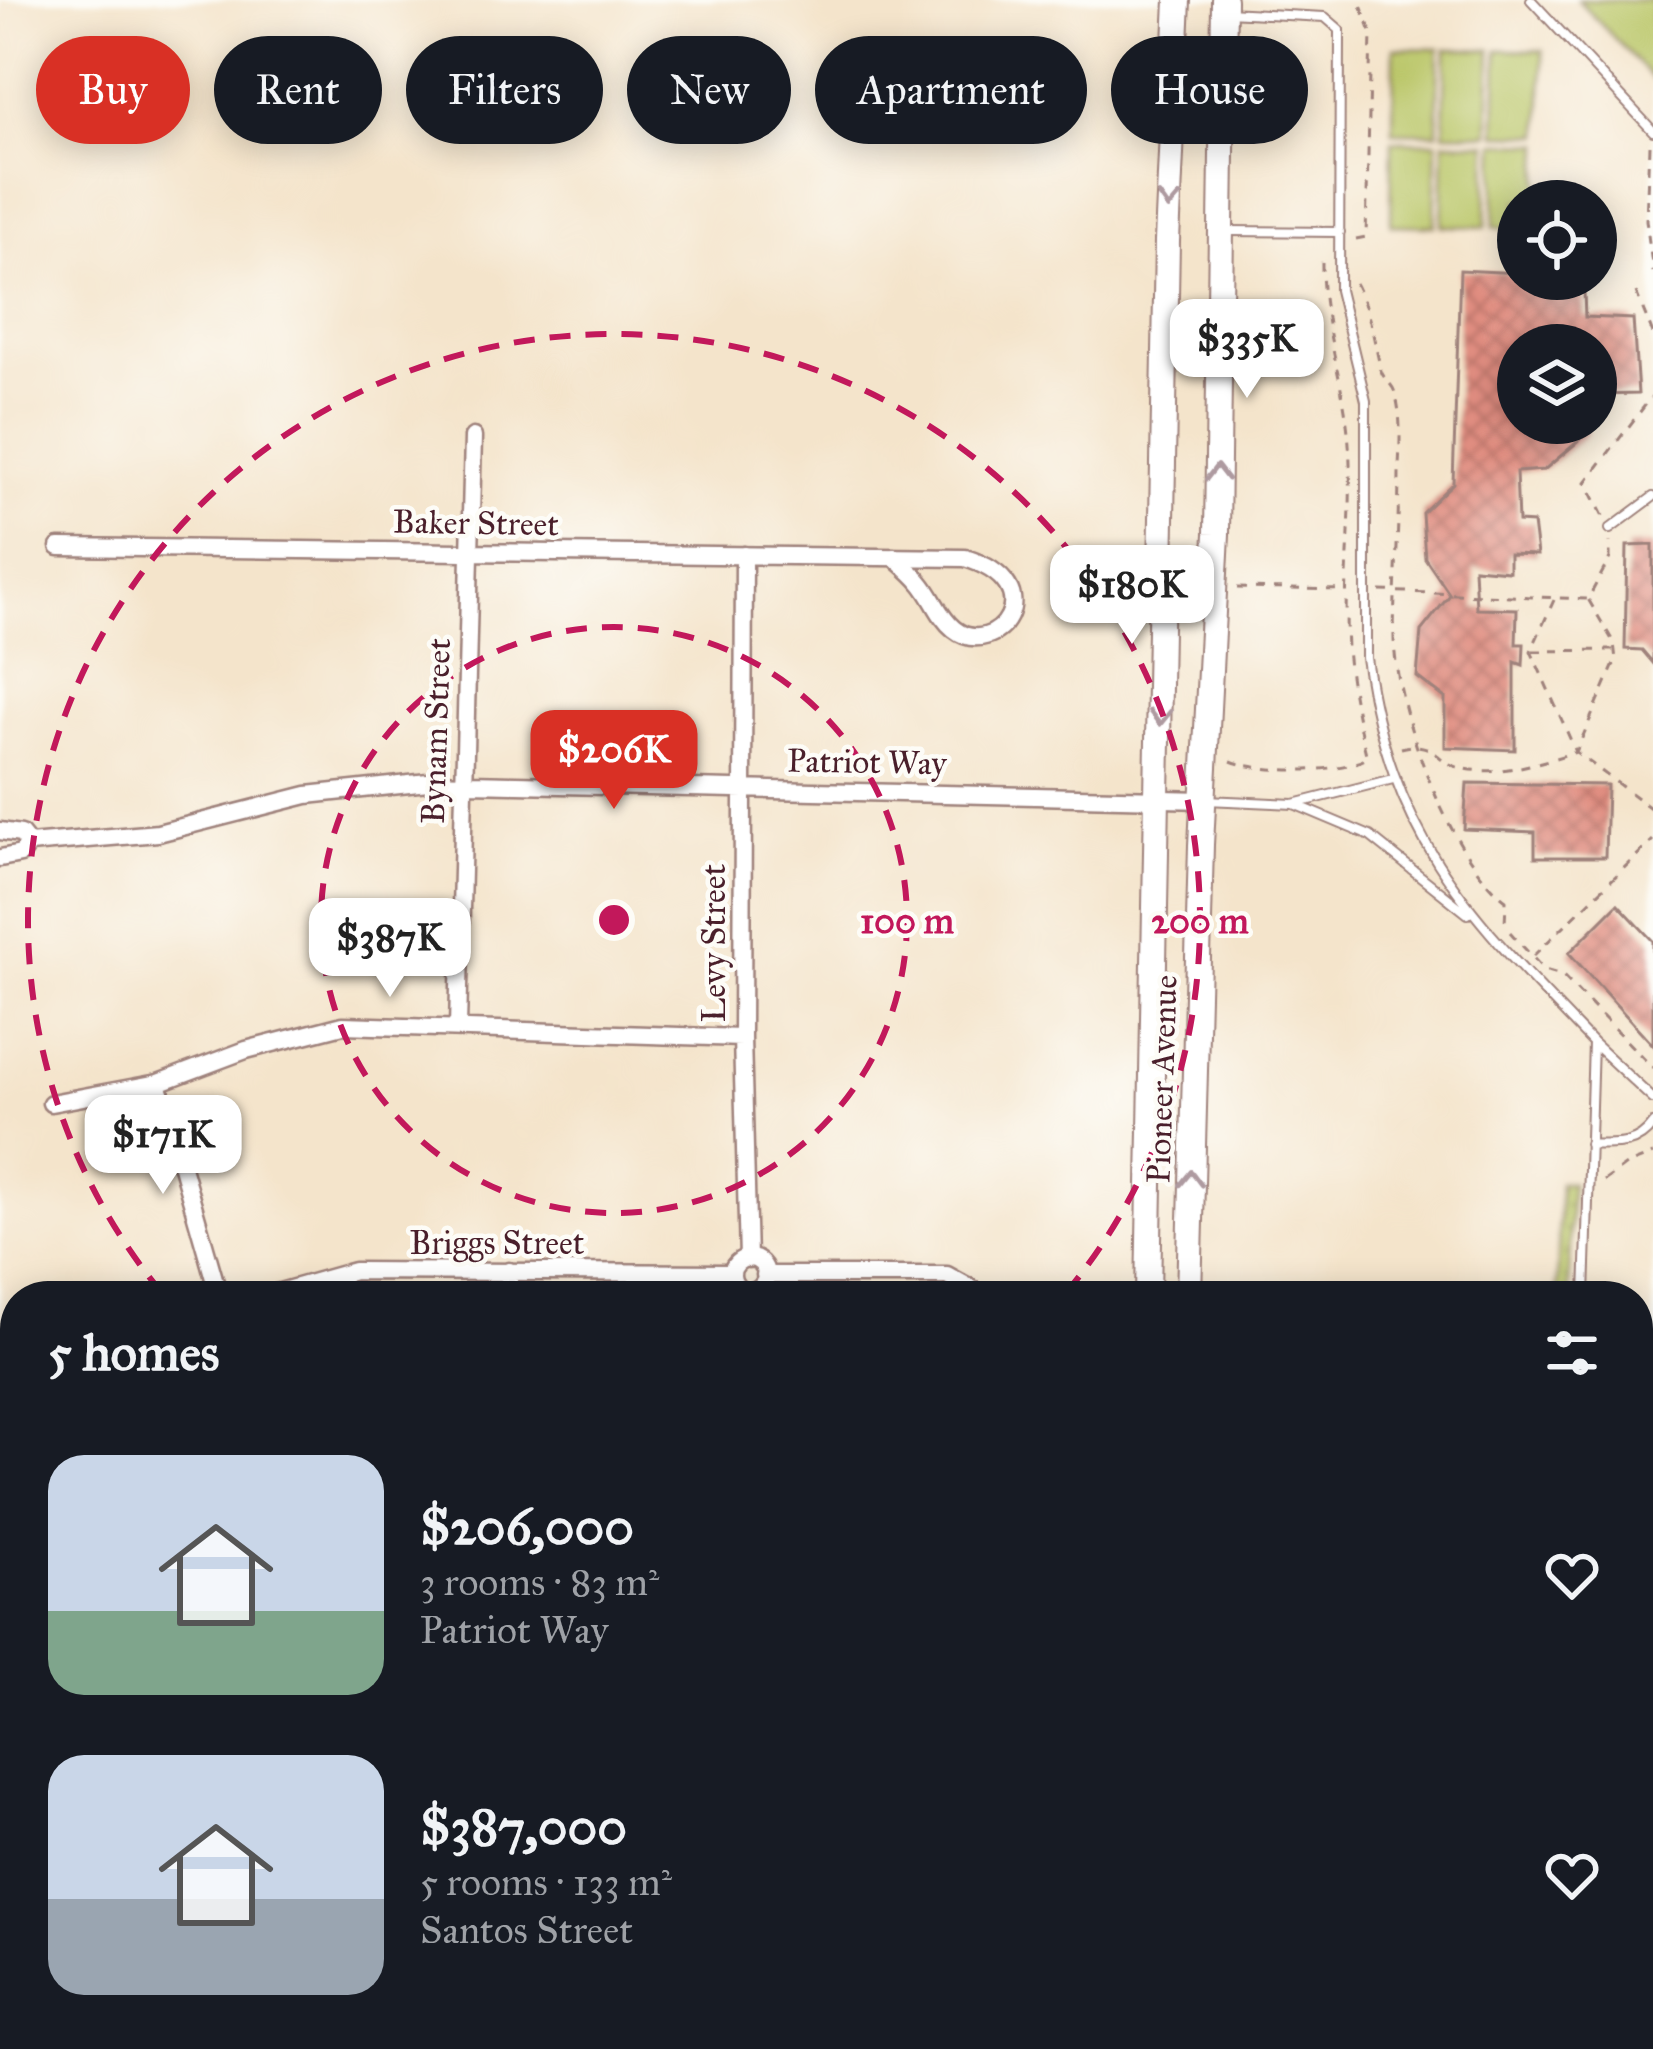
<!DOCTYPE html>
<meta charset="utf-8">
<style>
body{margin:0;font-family:"IM FELL Great Primer",serif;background:#20242c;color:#f1f3f6;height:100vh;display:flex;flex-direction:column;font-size:45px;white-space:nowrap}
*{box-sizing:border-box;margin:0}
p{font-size:39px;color:#9ea1a6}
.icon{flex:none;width:66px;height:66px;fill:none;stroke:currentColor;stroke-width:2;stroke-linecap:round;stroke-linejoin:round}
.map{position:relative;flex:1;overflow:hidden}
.panel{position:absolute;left:0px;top:1281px;width:1653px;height:768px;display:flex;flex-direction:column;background:#171b24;border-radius:48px 48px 0 0;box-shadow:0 6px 30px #0003}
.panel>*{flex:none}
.banner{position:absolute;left:36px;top:36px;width:1581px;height:108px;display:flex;gap:24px}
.tools{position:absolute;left:1497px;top:180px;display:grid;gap:24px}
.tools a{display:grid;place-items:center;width:120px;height:120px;border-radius:50%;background:#171b24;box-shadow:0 6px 30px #0003;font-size:60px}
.price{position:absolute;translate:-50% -102px;padding:0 27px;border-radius:24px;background:#fff;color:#222;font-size:39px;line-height:78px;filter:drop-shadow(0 3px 6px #0008)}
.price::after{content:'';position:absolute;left:50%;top:72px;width:36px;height:27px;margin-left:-18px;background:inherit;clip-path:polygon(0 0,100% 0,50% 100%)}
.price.current{background:#d93025;color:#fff}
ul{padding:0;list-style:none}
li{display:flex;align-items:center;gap:36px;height:300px;padding:0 48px}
li span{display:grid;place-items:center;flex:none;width:336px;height:240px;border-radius:36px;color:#555}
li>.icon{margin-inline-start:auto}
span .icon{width:144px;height:144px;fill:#fffc;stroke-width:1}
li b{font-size:51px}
h2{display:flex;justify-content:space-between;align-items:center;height:144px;padding:0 48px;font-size:51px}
.pill{padding:0 42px;border-radius:54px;background:#171b24;box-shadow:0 6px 30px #0003;font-size:42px;line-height:108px}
.pill.current{background:#d93025;color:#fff}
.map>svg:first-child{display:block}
.grass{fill:url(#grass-dots);stroke:#827249;stroke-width:3}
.pitch{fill:#bac667;stroke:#827249;stroke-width:3}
.building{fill:url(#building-cross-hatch)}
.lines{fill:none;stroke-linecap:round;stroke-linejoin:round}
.lane-casing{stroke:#9f827b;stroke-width:12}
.street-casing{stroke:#9f827b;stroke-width:21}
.secondary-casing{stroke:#9f827b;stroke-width:28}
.path{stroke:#9f827b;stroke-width:3;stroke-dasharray:9 9;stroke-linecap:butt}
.lane{stroke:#fff;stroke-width:8}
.street{stroke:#fff;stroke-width:16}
.secondary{stroke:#fff;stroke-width:24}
.oneway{stroke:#ae9aa0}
.ring{fill:none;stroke:#c2185b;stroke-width:6;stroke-dasharray:21 15}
.labels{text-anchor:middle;stroke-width:9;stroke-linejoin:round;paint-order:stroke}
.street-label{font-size:33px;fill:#4a1f2b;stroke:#fdfcf7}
.centre{fill:#c2185b;stroke:#fdfcf7;stroke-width:6}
.ring-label{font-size:36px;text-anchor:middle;font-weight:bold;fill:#c2185b;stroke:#fdfcf7;stroke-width:9;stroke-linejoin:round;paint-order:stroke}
</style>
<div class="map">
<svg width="1653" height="2049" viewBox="0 0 1653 2049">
<defs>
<pattern id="grass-dots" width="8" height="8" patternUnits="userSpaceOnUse" patternTransform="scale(3)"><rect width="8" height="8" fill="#bac667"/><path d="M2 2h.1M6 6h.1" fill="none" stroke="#a1aa5a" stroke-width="1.8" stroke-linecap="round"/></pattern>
<pattern id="building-cross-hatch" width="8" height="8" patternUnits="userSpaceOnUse" patternTransform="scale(3)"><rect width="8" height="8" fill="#e08d80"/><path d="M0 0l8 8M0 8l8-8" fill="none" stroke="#b87369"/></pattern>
</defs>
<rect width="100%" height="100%" fill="#fdfcf7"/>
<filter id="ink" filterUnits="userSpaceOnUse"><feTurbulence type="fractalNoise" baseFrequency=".00833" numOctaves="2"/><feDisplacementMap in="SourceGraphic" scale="24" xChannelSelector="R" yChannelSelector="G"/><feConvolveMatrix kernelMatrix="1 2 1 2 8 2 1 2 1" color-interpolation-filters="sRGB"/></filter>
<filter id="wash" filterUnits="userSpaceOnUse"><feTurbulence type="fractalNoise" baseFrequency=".004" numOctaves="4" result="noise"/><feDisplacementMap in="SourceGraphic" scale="48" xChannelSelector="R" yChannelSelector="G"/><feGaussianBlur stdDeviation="2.7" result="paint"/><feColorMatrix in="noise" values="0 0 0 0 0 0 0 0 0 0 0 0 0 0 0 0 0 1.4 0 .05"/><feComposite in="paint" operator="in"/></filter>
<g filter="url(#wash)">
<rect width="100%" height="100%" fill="#f4e4cb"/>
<!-- grass -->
<path class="grass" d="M1560,1183H1571L1569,1296H1557Z"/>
<!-- pitch -->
<path class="pitch" d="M1578,0H1653V79L1579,1Z
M1394,48L1439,49L1437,133L1393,132Z
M1446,49L1491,50L1489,134L1444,133Z
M1498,50L1543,51L1541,135L1496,134Z
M1392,141L1437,142L1435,226L1391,225Z
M1444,142L1488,143L1486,227L1442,226Z
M1496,143L1541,144L1539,201H1518V228L1494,227Z"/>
<g id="blocks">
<!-- building -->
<path class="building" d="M1460,270L1518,273V279H1561L1560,290L1584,292L1585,317L1633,319L1638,394L1596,395V345H1518V423H1586L1587,434L1544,470L1516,472L1518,522L1533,523L1537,555L1509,554V571L1474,568L1476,608L1517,609L1516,644H1524L1523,665L1515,662V750L1445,747V698L1417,677L1421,631L1450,595L1425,558L1422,513L1453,483Z
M1653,545V663L1642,650L1625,649L1627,546Z
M1467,783L1607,785L1605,857H1535V832L1464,829Z
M1618,904L1653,941V1045L1569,953Z"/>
</g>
</g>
<g filter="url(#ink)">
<use href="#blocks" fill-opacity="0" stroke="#9f827b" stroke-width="3"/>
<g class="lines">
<!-- lane casing -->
<g class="lane-casing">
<path id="lane" d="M1531,0L1653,131
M1227,12L1325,17L1340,30L1339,290L1366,401V658C1393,843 1470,915 1593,1043L1585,1296
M1228,231L1340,232
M1610,529L1653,497
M1206,800L1294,804L1393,779
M1294,804L1370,836L1468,914
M1594,1044L1653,1099
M1589,1144C1616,1145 1637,1147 1653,1124"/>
</g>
<!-- street casing -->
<g class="street-casing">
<path id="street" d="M59,547L965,558C1056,586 995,662 954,629C939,617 933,597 921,583C914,574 903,565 894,557
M744,555L742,1038L748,1259
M0,831L21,834L29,844
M29,844L158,833L307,795L428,782L1205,800
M0,858L21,854L29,844
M458,1027L473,437
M158,1083L219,1296
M51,1103L158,1083L246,1050L343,1025L742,1038
M732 1275a17 17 0 1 1 34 0a17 17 0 1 1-34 0Z
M765,1275H947L976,1291L977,1296
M265,1296L354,1271L731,1273
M509,1296V1271
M0,1347L15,1346
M0,2040L51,2049
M163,2049L276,2043L620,2049"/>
</g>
<!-- secondary casing -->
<g class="secondary-casing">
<path id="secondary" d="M1148,1296L1167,241L1178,0
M1189,1296L1201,845L1217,534L1224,0
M1131,2049L1132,2034
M1171,2049V2034"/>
</g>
<!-- path -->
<path class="path" d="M1649,145L1646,220L1653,272
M1356,239L1366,237L1371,32L1359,0
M1355,283C1370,311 1374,340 1381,371C1384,380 1393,384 1395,393C1402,415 1400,444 1399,467C1399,522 1395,578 1394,633C1393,705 1448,856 1506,900L1505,925
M1636,292L1653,334
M1603,516L1586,482L1653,395
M1237,588L1347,590
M1380,591L1587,599
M1554,600L1531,651L1576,752L1653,810
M1533,651L1613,650
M1401,748C1436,739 1434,762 1461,768C1500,777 1540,762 1576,752L1616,660L1614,643L1588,599L1610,558V542
M1231,761C1261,773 1338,774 1367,758C1358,722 1350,686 1347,648C1343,580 1354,512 1349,444C1345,382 1321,323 1322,261H1327
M1510,932L1544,970L1562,975L1653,1068
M1533,956L1653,840
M1604,1181L1626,1165L1653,1154
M1638,1389L1653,1390"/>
<!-- lane -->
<use href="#lane" class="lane"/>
<!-- street -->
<use href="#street" class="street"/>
<!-- secondary -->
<use href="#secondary" class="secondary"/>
</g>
<!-- one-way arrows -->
<defs><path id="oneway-chevron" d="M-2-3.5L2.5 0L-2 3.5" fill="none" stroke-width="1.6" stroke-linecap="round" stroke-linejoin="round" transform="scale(3)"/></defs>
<g class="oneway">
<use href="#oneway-chevron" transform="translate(1169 201) rotate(93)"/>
<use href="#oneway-chevron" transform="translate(1217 473) rotate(-90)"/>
<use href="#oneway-chevron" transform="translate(1160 717) rotate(91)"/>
<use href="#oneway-chevron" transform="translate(1191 1179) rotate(-89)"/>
</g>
</g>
<!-- distance rings -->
<g class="ring">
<circle cx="614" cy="920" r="293"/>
<path d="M162 1293A586 586 0 1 1 1066 1293"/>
</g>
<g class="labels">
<!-- street labels -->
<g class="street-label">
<text transform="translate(476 522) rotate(1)" y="12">Baker Street</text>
<text transform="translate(435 731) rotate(-88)" y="12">Bynam Street</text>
<text transform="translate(867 761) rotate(1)" y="12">Patriot Way</text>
<text transform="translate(713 943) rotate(-90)" y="12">Levy Street</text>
<text transform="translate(1161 1079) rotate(-88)" y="12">Pioneer Avenue</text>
<text x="497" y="1254">Briggs Street</text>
</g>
</g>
<circle cx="614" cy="920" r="18" class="centre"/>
<g class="ring-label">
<text x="907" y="933">100 m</text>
<text x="1200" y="933">200 m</text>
</g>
</svg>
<div class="tools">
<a><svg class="icon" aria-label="locate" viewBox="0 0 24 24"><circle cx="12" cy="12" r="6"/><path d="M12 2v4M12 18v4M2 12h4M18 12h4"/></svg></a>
<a><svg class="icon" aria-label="layers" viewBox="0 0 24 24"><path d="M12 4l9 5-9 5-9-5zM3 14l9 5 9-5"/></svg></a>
</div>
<b class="price" style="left:1247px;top:401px">$335K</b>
<b class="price" style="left:1132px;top:647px">$180K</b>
<b class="price current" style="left:614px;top:812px">$206K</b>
<b class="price" style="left:390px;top:1000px">$387K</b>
<b class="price" style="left:163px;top:1197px">$171K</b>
<div class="banner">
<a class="pill current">Buy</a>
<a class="pill">Rent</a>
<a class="pill">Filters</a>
<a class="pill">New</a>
<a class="pill">Apartment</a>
<a class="pill">House</a>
</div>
<section class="panel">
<h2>5 homes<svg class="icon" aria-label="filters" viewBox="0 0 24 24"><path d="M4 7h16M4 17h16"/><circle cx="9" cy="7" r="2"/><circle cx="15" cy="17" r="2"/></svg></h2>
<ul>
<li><span style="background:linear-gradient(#c9d6e8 65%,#7fa58c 0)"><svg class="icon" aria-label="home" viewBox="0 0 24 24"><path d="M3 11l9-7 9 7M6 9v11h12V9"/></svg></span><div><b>$206,000</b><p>3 rooms · 83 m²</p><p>Patriot Way</p></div><svg class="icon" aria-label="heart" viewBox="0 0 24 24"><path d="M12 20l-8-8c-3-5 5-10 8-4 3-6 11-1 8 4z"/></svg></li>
<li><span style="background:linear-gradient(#c9d6e8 60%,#9aa5b1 0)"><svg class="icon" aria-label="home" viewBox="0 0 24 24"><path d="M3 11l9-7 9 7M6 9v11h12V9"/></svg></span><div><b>$387,000</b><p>5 rooms · 133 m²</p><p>Santos Street</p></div><svg class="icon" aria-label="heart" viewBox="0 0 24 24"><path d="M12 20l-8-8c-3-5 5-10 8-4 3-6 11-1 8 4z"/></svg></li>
</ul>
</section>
</div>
